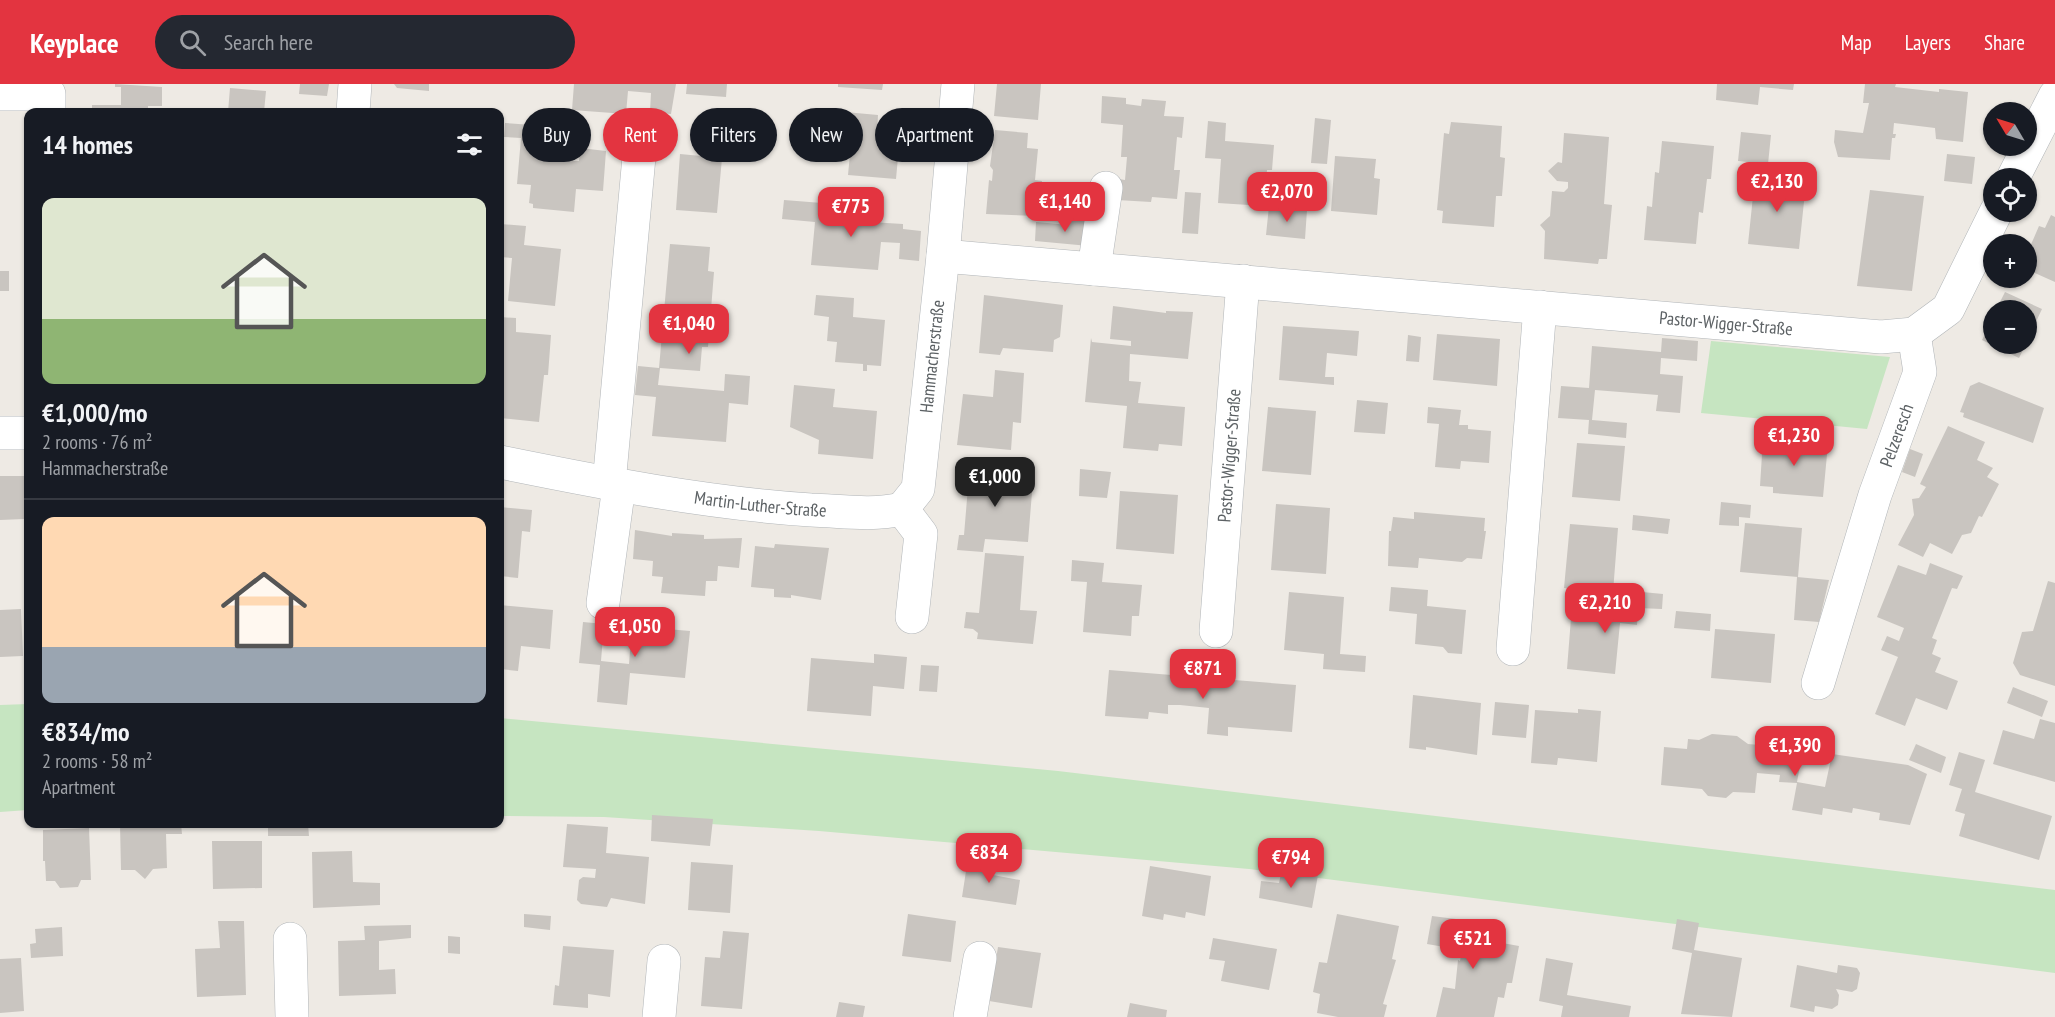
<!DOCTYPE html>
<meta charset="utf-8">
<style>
body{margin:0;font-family:"PT Sans Narrow",sans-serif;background:#242831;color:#f1f3f6;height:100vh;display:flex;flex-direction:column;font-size:22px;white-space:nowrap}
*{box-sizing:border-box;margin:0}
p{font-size:20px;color:#9ea1a6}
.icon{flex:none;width:33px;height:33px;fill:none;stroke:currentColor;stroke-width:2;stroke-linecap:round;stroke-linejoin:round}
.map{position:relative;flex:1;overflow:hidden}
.panel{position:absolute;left:24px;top:24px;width:480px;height:720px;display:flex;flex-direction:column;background:#171b24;border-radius:12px;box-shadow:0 2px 4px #0004}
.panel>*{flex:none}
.guide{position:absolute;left:522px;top:24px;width:570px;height:54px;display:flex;gap:12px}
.needle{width:39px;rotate:308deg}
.buttons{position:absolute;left:1983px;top:18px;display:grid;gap:12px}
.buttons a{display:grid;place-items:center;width:54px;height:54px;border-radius:50%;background:#171b24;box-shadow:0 2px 4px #0004;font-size:30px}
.price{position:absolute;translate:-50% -51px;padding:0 14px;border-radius:12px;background:#e33440;color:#fff;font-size:20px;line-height:39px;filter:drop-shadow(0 2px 3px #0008)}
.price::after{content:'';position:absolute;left:50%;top:36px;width:18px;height:14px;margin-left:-9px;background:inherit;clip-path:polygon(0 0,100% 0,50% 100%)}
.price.selected{background:#222;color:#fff}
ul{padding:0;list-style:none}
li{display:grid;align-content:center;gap:12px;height:318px;padding:0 18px}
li+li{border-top:2px solid #363941}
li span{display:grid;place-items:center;height:186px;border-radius:12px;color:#555}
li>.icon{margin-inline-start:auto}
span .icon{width:108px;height:108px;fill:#fffc;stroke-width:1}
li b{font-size:26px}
h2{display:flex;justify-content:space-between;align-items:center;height:72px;padding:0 18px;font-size:26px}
.pill{padding:0 21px;border-radius:27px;background:#171b24;box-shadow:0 2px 4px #0004;font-size:21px;line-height:54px}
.pill.selected{background:#e33440;color:#fff}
header{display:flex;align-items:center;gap:36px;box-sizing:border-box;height:84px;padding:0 30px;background:#e33440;color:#fff}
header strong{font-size:28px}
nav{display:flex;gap:33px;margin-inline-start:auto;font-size:21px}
.search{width:420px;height:54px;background:#242831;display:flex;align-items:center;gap:15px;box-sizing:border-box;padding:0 21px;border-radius:33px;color:#9ea1a6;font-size:22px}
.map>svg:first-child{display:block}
.green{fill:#c6e5c1}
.building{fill:#c9c5c0}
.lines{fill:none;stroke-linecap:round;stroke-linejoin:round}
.minor-casing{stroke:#b1b5b8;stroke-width:34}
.minor{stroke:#fff;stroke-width:33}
.labels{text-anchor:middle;stroke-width:4.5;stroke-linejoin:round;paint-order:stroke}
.street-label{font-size:18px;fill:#5c6164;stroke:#fff}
</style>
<header>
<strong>Keyplace</strong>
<div class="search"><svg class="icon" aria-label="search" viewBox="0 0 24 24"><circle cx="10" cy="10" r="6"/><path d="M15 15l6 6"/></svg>Search here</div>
<nav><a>Map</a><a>Layers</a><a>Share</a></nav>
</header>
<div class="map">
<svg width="2055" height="933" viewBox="0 0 2055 933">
<rect width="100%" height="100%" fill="#eeeae4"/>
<!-- green -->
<path class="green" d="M1711,257L1890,273L1867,345L1701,329Z
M28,620V726L0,728V621Z
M500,634L1058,687L2055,806V889L1249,785L819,747L604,733L500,732Z"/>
<!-- building -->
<path class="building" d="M115,0L162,3V22H148V28H92V21H121V3H115Z
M300,0H329L327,12L299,10Z
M394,0H429V7L397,4Z
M574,0H676L671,30L650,28L651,9L628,7L626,30L572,26Z
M687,0H727L726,13L686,10Z
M838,0H883L882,6L838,3Z
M997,0H1041L1038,36L994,32Z
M1717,0H1794L1793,6L1760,3L1758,21L1716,16Z
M1865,0H1896L1895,3L1939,8V5L1968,8L1963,58L1936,55L1935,44L1894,39L1893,50H1896L1895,54H1892L1890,76L1838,73L1834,58L1835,46L1863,49L1869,19H1863Z
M230,4L266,7L264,28H228Z
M1102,12L1126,14V20L1141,22L1142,15L1166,17L1164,32L1184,33L1182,54L1177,53L1174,86H1180L1177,115L1152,113L1151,118L1117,116L1119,95L1125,96L1127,73H1121L1123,41L1101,39Z
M845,28L878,31L877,49L900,51L896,95L848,91L852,49L843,48Z
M1315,34L1331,36L1327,80L1311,79Z
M1208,37L1226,39L1225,57L1274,61L1272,86H1267L1264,122L1218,119L1221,75L1205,74Z
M1451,38L1502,42L1500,73L1505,74L1502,112H1496L1494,143L1442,139L1443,127L1437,126L1444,49L1449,50Z
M505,39L532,41L531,55L575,59L573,77H579L580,64L606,67L603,107L576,105L574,128L533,124V120L529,119L531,101L517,100L521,54L504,53Z
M995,46L1028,49L1027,64L1038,65L1035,96L1042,97L1039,132L986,130L989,96L992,97L993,86L990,82Z
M1741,48L1771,51L1768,80L1738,77Z
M1564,49L1609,53L1604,120L1612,121L1607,175H1599L1598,180L1544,175L1545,147L1540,141L1550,132L1552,107L1564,108L1568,104V98L1557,97L1548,87L1558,78L1562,79Z
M1662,57L1714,62L1711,95H1707L1703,129L1699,128L1696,160L1644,156L1647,122L1652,123L1655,88L1659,89Z
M680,70L722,74L717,129L676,126Z
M1947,70L1975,73L1972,100L1944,97Z
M1335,72L1376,75L1374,94L1380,95L1377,131L1331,127Z
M1755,93L1806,99L1799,165L1748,160Z
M1870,106L1924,112L1912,207L1857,202Z
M1185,108L1201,109L1198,150L1182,149Z
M784,116L822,119L821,135L903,140V145L921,147L919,177L899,175L900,159L881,158L878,186L811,181L815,138L782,135Z
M1269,122L1307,126L1305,155L1266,151Z
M2051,131L2055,133V198L2026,185V172L2039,142L2045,144Z
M1070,134L1091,136L1089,162L1035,157L1036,138L1069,141Z
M500,140L526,142L524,161L561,165L555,222L508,217L512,174L500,173Z
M670,160L710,163L708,187L714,188L708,263H702L700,287L660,284L658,301L724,307L725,290L750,292L748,321L729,319L726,358L652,352L656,313L635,311L638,282L659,284Z
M0,187H9V207H0Z
M2005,208L2042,225L2026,259V226H1996Z
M816,211L854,214L853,233L885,236L881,282L867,281V287H863V280L835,278L837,258L827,257L829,233L814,231Z
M984,211L1063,221L1060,253L1054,256L1053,268L1003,264L1000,271L979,269Z
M1113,222L1166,229V227L1193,228L1188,275L1130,270L1129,297L1141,298L1138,319L1185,323L1182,362L1159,360L1158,367L1123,364L1127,322L1085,318L1091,254L1092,258L1131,262V257L1110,255Z
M1994,232V260H2026L2019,274L1982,256Z
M500,233L516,234V248L551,251L548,291H544L539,338L500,334Z
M1283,242L1359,247L1357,272L1327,269L1325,293H1334V301L1279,296Z
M1437,250L1500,255L1497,302L1433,296Z
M1408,251L1421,253L1419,278L1406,277Z
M1662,254L1698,257L1697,277L1661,274L1660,290L1683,292L1680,329L1656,327L1658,311L1595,306L1592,336L1627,339L1626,354L1588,350L1589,336L1558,334L1561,302L1589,304L1592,262L1661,268Z
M995,286L1024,289L1021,339L1013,338L1011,366L957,361L963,310L993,313Z
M1979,298L2044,324L2033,359L1963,333L1964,329L1960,328L1970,302Z
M794,301L835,305L833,323L877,327L873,375L818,370L819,356L790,343Z
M1357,316L1388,319L1385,350L1354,348Z
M1268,323L1316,327L1311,391L1262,387Z
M1428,323L1461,326L1459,341H1468V345L1491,347L1489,379L1461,377L1460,385L1435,383L1439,340L1427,339Z
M1948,342L1985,358L1977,376L1993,384L1987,393L1999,400L1982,433L1979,432L1971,449L1962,451L1952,470L1930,459L1923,473L1898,461L1914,431L1912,415L1919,414L1926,403L1920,400Z
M1763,355L1828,360L1823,413L1773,409V403L1760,402Z
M1577,359L1625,362L1620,417L1572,413Z
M1910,365L1923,370L1915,393L1902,388Z
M965,376L991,378L990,392L1033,396L1028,458L985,455L983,468L957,466L959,451H964L969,391L964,390Z
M1080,385L1111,388L1107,414L1079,412Z
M0,392H24V435L0,436Z
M1120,407L1178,411L1174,470L1116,465Z
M1721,418L1751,421L1750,434L1739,433V442L1719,441Z
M1276,420L1330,424L1326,490L1271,486Z
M500,423L532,426L530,448L522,447L518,494L500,492Z
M1414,428L1485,434L1484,447H1486L1482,475L1467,474L1462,478L1419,474L1418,484L1388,482L1389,447H1391L1393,433L1414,435Z
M1633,431L1670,435L1668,450L1632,446Z
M1745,439L1802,444L1798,493L1740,488Z
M1570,440L1618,444L1613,508L1564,504Z
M635,446L672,452V449L704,451V455L742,454L739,484L718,482L717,497H706L705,512L661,509L663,493L652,492L653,477L633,475Z
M775,460L829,464L821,516L791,511V514L774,513V505L751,503L755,462L774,464Z
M985,469L1024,472L1020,526L1037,527L1033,560L977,555L978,549L973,545L964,544L966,528L979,529Z
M1072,476L1104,479L1102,498L1142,501L1139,532H1132L1131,552L1083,548L1087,498L1071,497Z
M1930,479L1963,492L1957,505L1952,504L1932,554L1937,556L1932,570L1941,574L1935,588L1958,597L1947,626L1916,614L1905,642L1875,630L1898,573L1881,566L1887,552L1899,557L1904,544L1877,533L1898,481L1926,491Z
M1797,493L1829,496L1819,538L1794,536Z
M2048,497L2055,499V602L2020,591L2013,579L2022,548L2033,547Z
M1391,503L1428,506L1427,522L1466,526L1462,570L1448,569L1443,563L1415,560L1417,530L1389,527Z
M1632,507L1663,510L1662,525L1638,524L1637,541L1620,539L1615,590L1567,585L1571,534L1596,536L1597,520L1631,523Z
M1289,508L1344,513L1340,570L1366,572L1365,588L1323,585L1324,570L1284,566Z
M500,521L553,526L550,565L521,562L518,587L500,585Z
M21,525L23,572L0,573V526Z
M1676,527L1711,530L1710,547L1674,544Z
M583,538L604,540L601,577L629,580L632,542L690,547L685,594L630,589L627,621L597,618L600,581L579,579Z
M1715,545L1775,550L1771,599L1711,594Z
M874,570L907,573L904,605L873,602L871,632L807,627L811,574L874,579Z
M921,581L939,582L937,608L919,607Z
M1109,586L1296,601L1292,648L1228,643V652L1207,650L1209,624L1180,621H1168V630L1149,628L1148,635L1105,632Z
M2013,603L2048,617L2042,633L2007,619Z
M1413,611L1481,619L1477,671L1426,663V666L1409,664Z
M1495,618L1529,621L1526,654L1492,651Z
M1578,625L1601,627L1597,678L1558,674L1557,681L1531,679L1535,626L1578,629Z
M2040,635L2055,639V698L1993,680L2003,646L2034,655Z
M1712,650L1737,652L1748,660L1760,661L1759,666L1782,668V663L1803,665L1797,698L1825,703L1832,670L1908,681L1927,690L1910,741L1879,736L1880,729L1853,724L1852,729L1823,724L1822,731L1792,726L1797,699L1779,698L1780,691L1757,689L1755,709L1733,708L1726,714L1708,712L1702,705L1661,701L1664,663L1687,665L1688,655L1699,656Z
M1916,660L1946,673L1941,689L1909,676Z
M1959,668L1985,676L1975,708L2052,732L2039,776L1959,752L1965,730L1955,727L1962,705L1949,701Z
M652,731L713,735L710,762L651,757Z
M120,740H181L182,750H166L167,784L153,785L145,795L135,786H121Z
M268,740H308L309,752H268Z
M567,740L608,743L606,769L649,773L645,820L611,814L607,823L581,820L577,816L579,796L583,793L595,794L596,785L563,783Z
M89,744L91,796H81L78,803L60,804L55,797H46L45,777H43V746Z
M212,757H262V804L213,805Z
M352,767L353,798L380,799V821L313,824L312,768Z
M968,774L995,778L993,791L1020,796L1016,821L962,813Z
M691,778L733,781L730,829L688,826Z
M1150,782L1211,792L1205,832L1186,828L1185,834L1164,830L1163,836L1142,832Z
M1282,785L1318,791L1312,824L1259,814L1261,797L1279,799Z
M524,830L551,832L550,846L524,843Z
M908,830L956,837L951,878L902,872Z
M1337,830L1399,842L1392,875L1396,876L1383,920L1387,921L1384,933H1338L1317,929L1320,910L1313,908L1319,878L1327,879Z
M1432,832L1472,837L1469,853L1519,862L1512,899H1507L1504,914L1498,913L1494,933H1436L1443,903L1455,905L1458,876L1460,877L1462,866L1427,860Z
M1677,835L1699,839L1694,866L1742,874L1732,933L1681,930L1692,869L1672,865Z
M218,837H244L246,911L197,913L195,865L220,864Z
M411,841V854L379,857V886L395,885L396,910L339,912L338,857L365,856L364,842Z
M62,843L63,872L31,874L30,860L36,859L35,845Z
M723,847L749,849L742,925L701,922L705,873L720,874Z
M448,852L460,853V870L448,869Z
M1213,854L1277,865L1269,906L1221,897L1225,877L1209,875Z
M563,862L614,866L610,913L588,910V924L553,921L555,901L559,902Z
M998,863L1041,869L1032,924L989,917Z
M21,874L24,927L0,929V875Z
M1546,874L1573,879L1567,911L1631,922L1629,933H1561L1563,922L1539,917Z
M1797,881L1837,889L1838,881L1857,884L1860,889L1857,905L1852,908L1836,905L1839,911L1838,921L1832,925L1815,922L1814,928L1790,923Z
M839,918L865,922L863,933H836Z
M1130,919L1167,926L1166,933H1127Z"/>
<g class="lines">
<!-- minor casing -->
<g class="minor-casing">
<g id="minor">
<path d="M0,10H49V28"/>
<path d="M353,28L355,0"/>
<path d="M2013,94L2055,12"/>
<path id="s1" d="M943,172L1881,253L1914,250L1948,225L1996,128"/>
<path d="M1094,185L1106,104"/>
<path d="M0,349H28"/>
<path id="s2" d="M500,378C603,399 706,419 811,426C842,427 872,432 902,425"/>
<path d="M609,400L639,73"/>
<path id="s3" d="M902,425L918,405L943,172L958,0"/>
<path d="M902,425L921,450L912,533"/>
<path d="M603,519L619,402"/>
<path id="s4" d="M1216,547L1243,197"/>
<path d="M1513,565L1540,223"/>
<path id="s5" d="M1818,599L1875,411L1920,288L1914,250"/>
<path d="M290,855L292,933"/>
<path d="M659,933L664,877"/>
<path d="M970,933L980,874"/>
</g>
</g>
<!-- minor -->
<use href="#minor" class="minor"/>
</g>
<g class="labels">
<!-- street labels -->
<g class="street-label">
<text dy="6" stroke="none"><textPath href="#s1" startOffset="786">Pastor-Wigger-Straße</textPath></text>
<text dy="6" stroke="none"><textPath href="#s3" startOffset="159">Hammacherstraße</textPath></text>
<text dy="6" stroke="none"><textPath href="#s5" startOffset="260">Pelzeresch</textPath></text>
<text dy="6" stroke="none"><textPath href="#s4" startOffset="176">Pastor-Wigger-Straße</textPath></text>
<text dy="6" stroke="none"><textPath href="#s2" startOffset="264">Martin-Luther-Straße</textPath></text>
</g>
</g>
</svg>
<div class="buttons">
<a><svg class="needle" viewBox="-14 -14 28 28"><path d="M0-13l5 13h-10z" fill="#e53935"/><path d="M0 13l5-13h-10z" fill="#9ea1a6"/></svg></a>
<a><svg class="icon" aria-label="locate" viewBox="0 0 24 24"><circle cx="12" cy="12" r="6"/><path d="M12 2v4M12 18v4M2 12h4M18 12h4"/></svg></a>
<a>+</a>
<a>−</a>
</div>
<b class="price" style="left:1777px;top:129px">€2,130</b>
<b class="price" style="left:1287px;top:139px">€2,070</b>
<b class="price" style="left:1065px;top:149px">€1,140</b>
<b class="price" style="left:851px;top:154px">€775</b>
<b class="price" style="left:689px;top:271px">€1,040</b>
<b class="price" style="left:1794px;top:383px">€1,230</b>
<b class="price selected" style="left:995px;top:424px">€1,000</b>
<b class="price" style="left:1605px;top:550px">€2,210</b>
<b class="price" style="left:635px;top:574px">€1,050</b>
<b class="price" style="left:1203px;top:616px">€871</b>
<b class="price" style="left:1795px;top:693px">€1,390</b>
<b class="price" style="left:989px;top:800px">€834</b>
<b class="price" style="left:1291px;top:805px">€794</b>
<b class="price" style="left:1473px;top:886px">€521</b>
<div class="guide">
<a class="pill">Buy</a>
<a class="pill selected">Rent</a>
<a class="pill">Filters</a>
<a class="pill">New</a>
<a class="pill">Apartment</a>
</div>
<section class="panel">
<h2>14 homes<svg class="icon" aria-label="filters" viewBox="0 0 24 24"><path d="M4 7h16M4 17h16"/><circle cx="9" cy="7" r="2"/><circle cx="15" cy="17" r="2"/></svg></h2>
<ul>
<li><span style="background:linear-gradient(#dfe7d0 65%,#8fb573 0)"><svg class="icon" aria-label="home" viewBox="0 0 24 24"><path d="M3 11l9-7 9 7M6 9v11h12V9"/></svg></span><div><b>€1,000/mo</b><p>2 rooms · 76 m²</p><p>Hammacherstraße</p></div></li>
<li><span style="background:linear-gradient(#ffd9b3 70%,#9aa5b1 0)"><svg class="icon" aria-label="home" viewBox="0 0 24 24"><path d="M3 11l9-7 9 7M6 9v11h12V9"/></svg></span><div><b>€834/mo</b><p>2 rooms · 58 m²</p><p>Apartment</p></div></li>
</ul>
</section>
</div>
